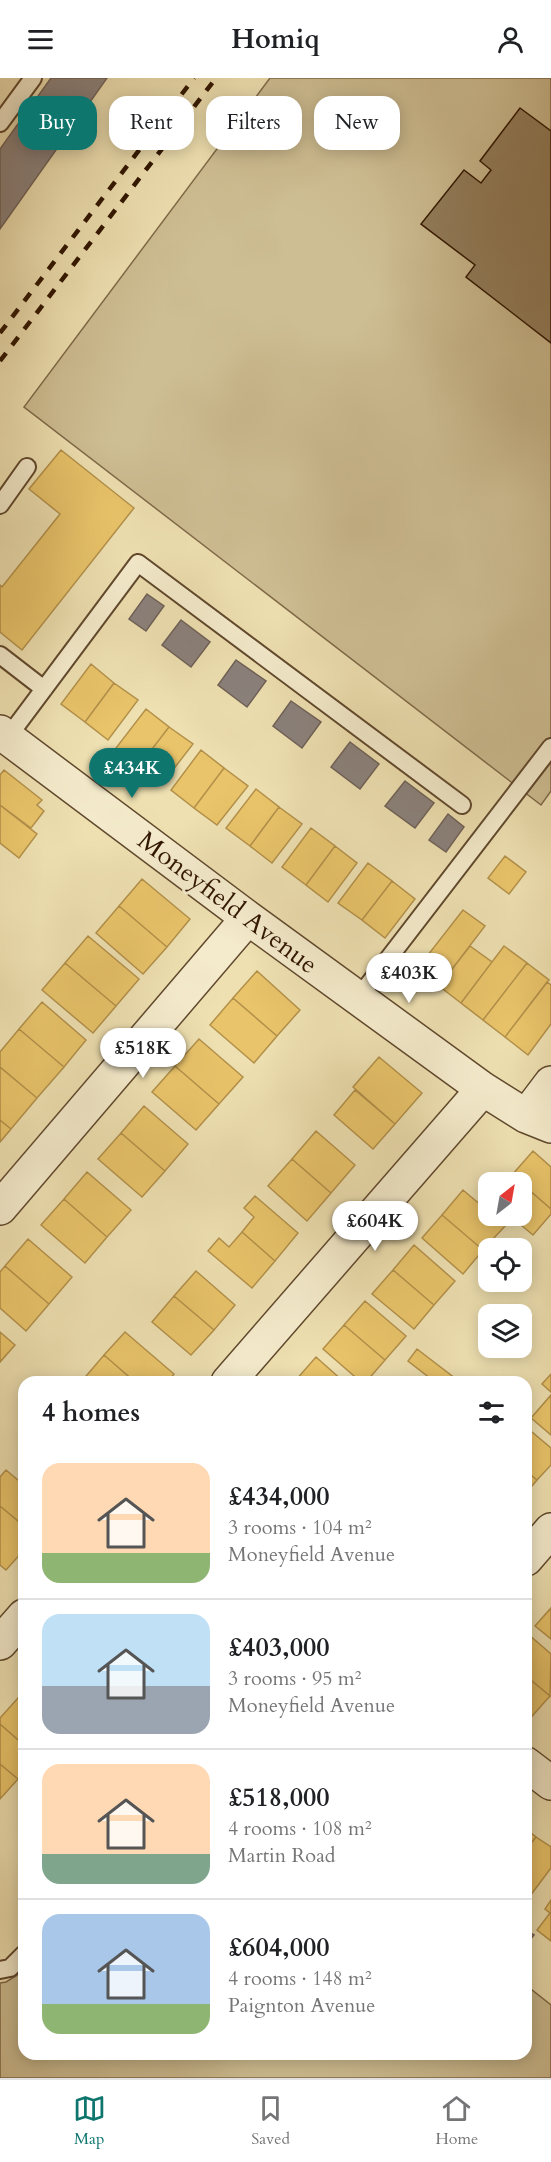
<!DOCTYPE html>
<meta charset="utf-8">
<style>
body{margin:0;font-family:Cardo,serif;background:#f2f2f2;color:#202124;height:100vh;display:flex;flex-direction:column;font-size:22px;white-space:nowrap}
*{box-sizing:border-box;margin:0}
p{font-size:20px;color:#757577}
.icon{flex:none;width:33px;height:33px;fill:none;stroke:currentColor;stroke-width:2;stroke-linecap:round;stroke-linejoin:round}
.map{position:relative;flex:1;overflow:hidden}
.drawer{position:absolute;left:18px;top:1298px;width:514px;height:684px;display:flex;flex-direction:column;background:#fff;border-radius:18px;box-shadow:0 3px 15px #0003}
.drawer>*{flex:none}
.top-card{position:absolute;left:18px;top:18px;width:516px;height:54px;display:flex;gap:12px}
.needle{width:39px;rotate:31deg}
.tools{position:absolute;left:478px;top:1094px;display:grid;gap:12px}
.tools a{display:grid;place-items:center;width:54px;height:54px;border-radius:12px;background:#fff;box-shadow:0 3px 15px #0003;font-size:30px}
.price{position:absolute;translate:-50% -51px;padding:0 14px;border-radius:21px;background:#fff;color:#222;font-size:20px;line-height:39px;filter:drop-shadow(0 2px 3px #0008)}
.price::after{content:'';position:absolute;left:50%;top:36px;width:18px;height:14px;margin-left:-9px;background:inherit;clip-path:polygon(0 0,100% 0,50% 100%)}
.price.selected{background:#0f766e;color:#fff}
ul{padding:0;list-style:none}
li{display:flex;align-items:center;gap:18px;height:150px;padding:0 24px}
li+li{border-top:2px solid #e0e0e0}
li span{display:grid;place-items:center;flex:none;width:168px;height:120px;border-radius:18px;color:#555}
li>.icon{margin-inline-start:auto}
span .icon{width:72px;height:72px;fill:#fffc;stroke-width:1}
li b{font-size:26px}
h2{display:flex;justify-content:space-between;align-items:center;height:72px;padding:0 24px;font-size:26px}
.chip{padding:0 21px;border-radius:18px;background:#fff;box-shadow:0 3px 15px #0003;font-size:21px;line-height:54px}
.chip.selected{background:#0f766e;color:#fff}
header{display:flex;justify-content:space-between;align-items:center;height:78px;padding:0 24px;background:#fff;font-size:27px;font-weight:700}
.menu{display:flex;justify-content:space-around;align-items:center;height:84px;border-top:2px solid #e0e0e0;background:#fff;font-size:16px;color:#757577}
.menu a{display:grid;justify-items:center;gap:3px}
.menu .selected{color:#0f766e}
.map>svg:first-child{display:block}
.green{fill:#cebe93;stroke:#806a4a;stroke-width:1.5}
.homes{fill:#e9c46a;stroke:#b2904a;stroke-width:1.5}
.industry{fill:#8a817c;stroke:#6f6157;stroke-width:1.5}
.building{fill:#937f5d;stroke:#311601;stroke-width:1.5}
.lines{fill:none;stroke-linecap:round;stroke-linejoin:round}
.lane-casing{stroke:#60482d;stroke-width:20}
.street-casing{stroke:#60482d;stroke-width:36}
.lane{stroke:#f4ebcc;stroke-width:16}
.street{stroke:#f4ebcc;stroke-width:33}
.rail{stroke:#311601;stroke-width:4.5;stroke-dasharray:10 10;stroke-linecap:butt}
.labels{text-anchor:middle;stroke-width:6;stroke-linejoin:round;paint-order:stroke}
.street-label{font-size:26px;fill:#311601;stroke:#f4ebcc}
</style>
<header><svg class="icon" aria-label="menu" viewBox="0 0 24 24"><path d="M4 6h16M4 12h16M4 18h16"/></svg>Homiq<svg class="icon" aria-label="person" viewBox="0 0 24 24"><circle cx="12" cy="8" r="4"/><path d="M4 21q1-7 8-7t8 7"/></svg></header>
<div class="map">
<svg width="551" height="2000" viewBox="0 0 551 2000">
<rect width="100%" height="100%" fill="#eee0b1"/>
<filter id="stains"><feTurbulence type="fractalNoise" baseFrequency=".00333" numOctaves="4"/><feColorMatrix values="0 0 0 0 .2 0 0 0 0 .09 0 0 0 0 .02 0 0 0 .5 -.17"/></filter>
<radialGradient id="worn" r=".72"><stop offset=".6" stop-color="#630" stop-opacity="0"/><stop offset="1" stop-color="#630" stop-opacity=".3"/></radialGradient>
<!-- green -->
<path class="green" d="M270,0H551V713L541,727L24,329Z
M24,1893V1976H526L527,1908L551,1927V2000H0V1905L6,1904Z"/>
<!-- homes -->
<path class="homes" d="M61,372L134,430L22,572L0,554V507L2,509L60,436L29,411Z
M91,586L114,605L85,644L61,626Z
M114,605L138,622L108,662L85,644Z
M146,631L169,649L139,688L116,670Z
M169,649L193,666L162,706L139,688Z
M201,672L224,690L194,730L171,712Z
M224,690L248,708L217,747L194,730Z
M4,692L42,722L37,727L44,733L31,750L0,727V697Z
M256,711L279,729L250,768L226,750Z
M0,727L37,756L19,780L0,765Z
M279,729L302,746L272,785L250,768Z
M311,750L335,768L306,807L282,789Z
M335,768L357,785L328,824L306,807Z
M505,778L526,794L509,816L488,800Z
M368,785L392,803L362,842L338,825Z
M142,801L190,841L167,869L119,828Z
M392,803L415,821L385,860L362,842Z
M119,828L167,869L143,896L96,855Z
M463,832L485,848L439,908L417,891Z
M88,858L139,901L116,928L65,885Z
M470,868L492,884L461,925L439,908Z
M504,868L527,885L483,942L461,925Z
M65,885L116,928L93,955L42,912Z
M527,885L549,902L505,959L483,942Z
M257,893L300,932L277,958L233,920Z
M547,904L551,907V946L528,977L505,959Z
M233,920L277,958L254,985L210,947Z
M42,924L86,962L64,989L19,951Z
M19,951L64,989L37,1020L0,989V974Z
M199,961L243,999L219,1026L175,988Z
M379,979L422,1015L395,1046L353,1009Z
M175,988L219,1026L196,1052L152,1014Z
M0,989L37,1020L11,1051L0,1042Z
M355,1012L395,1046L373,1071L334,1037Z
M144,1028L188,1066L165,1093L121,1055Z
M0,1042L11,1051L0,1064Z
M316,1053L355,1087L331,1115L292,1081Z
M121,1055L165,1093L142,1119L98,1081Z
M533,1073L551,1089V1131L512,1097Z
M292,1081L331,1115L307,1143L268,1108Z
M87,1094L131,1132L107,1159L64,1121Z
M512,1097L520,1104H506Z
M522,1106L551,1131V1136L533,1157L509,1137H522Z
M463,1112L489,1134V1137H492L505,1148L483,1172L442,1137Z
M255,1118L298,1155L275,1183L242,1154L254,1139L244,1130Z
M64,1121L107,1159L85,1185L41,1147Z
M442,1137L483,1172L463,1196L422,1160Z
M242,1154L275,1183L252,1210L208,1173L219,1160L229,1169Z
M28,1161L72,1199L49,1226L5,1188Z
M414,1167L455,1203L434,1227L393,1192Z
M5,1188L49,1226L26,1253L0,1230V1194Z
M393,1192L434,1227L414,1251L372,1216Z
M196,1193L235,1227L214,1252L174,1218Z
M174,1218L214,1252L191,1277L152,1244Z
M365,1223L406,1258L385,1282L344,1247Z
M344,1247L385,1282L366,1304H361L323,1271Z
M0,1254L15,1267L0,1284Z
M125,1254L174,1296L168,1304H135L104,1277Z
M417,1271L456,1301L454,1304H435L408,1283Z
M104,1277L135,1304H81Z
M316,1279L344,1304L295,1303Z
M551,1296V1314L542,1306Z
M551,1317V1357L531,1340Z
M526,1349L551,1370V1387L537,1402L526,1393Z
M6,1392L24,1407V1448L0,1428V1399Z
M526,1393L537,1402L526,1415Z
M0,1428L24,1448V1472L6,1492L0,1487Z
M551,1530V1561L535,1548Z
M528,1556L551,1576L550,1618L526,1598Z
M526,1598L550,1618L526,1645Z
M24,1613V1625L18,1620Z
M18,1620L24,1625V1667L0,1646V1640Z
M0,1646L24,1667V1694L18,1701L0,1686Z
M0,1686L18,1701L0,1721Z
M526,1751L536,1759L526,1772Z
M536,1759L551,1769V1790L530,1818L526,1816V1772Z
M551,1822V1863L537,1852L550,1835L545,1831Z"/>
<!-- industry -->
<path class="industry" d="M51,0H107L0,151V71Z
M147,516L164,528L146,553L129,541Z
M181,542L210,564L191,589L162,567Z
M236,582L266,603L247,629L218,607Z
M291,623L321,644L302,670L273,648Z
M350,664L379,686L360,711L331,689Z
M405,703L434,725L415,750L385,728Z
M448,736L464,749L446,774L429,762Z
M526,1852L534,1857L526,1867Z"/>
<!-- building -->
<path class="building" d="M520,30L551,53V265L466,199L475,187L421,146L464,92L481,105L491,92L480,83Z"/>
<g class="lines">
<!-- lane casing -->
<g class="lane-casing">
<path id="lane" d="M0,45L33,0
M0,427L27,389
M0,577L44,611
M8,659L138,485L462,727
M358,920L551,669
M0,1892L10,1890L24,1876"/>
</g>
<!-- street casing -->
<g class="street-casing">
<path id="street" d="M0,654L248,840L483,1011L526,1038L551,1048
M526,1038L551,1005
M0,1130L248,840
M228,1304L483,1011
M526,1481L551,1452
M0,1565L24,1538
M526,1686L551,1705"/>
</g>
<!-- lane -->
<use href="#lane" class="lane"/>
<!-- street -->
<use href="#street" class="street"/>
<!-- rail -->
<path class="rail" d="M0,255L194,0
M0,283L216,0"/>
</g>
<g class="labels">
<!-- street labels -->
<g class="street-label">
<text transform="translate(228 824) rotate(37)" y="9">Moneyfield Avenue</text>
</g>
</g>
<rect width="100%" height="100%" filter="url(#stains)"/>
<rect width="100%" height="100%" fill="url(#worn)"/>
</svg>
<div class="tools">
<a><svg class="needle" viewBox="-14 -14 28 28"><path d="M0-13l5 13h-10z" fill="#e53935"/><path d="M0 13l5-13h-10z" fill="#757577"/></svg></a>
<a><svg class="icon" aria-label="locate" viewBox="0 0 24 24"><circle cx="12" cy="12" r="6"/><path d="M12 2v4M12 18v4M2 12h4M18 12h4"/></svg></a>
<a><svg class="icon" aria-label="layers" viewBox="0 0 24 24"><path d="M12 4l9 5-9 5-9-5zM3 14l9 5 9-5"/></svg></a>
</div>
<b class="price selected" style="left:132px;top:721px">£434K</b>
<b class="price" style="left:409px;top:926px">£403K</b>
<b class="price" style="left:143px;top:1001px">£518K</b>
<b class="price" style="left:375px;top:1174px">£604K</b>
<div class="top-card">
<a class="chip selected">Buy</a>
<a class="chip">Rent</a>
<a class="chip">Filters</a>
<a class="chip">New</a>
</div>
<section class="drawer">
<h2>4 homes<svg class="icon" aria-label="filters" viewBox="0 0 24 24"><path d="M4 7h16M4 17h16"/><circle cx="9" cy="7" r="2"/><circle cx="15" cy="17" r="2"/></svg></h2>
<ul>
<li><span style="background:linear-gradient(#ffd9b3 75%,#8fb573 0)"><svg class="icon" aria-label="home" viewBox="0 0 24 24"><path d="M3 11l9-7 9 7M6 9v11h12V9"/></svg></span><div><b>£434,000</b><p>3 rooms · 104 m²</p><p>Moneyfield Avenue</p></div></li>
<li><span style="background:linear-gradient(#bfe0f5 60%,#9aa5b1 0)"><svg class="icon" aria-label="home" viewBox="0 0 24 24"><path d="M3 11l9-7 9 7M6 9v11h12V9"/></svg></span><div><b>£403,000</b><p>3 rooms · 95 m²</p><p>Moneyfield Avenue</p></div></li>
<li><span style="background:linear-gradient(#ffd9b3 75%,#7fa58c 0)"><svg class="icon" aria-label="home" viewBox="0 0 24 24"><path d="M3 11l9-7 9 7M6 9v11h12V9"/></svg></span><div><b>£518,000</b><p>4 rooms · 108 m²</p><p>Martin Road</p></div></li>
<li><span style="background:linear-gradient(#a9c7e8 75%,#8fb573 0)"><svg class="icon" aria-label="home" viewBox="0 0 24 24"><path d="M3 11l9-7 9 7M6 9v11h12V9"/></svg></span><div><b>£604,000</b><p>4 rooms · 148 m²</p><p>Paignton Avenue</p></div></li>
</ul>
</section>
</div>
<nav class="menu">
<a class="selected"><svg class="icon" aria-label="map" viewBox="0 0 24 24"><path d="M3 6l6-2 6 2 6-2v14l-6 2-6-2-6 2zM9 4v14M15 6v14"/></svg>Map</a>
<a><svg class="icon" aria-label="saved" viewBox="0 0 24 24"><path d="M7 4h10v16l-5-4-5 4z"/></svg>Saved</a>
<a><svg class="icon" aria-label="home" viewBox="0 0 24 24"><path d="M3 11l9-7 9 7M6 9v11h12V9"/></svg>Home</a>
</nav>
